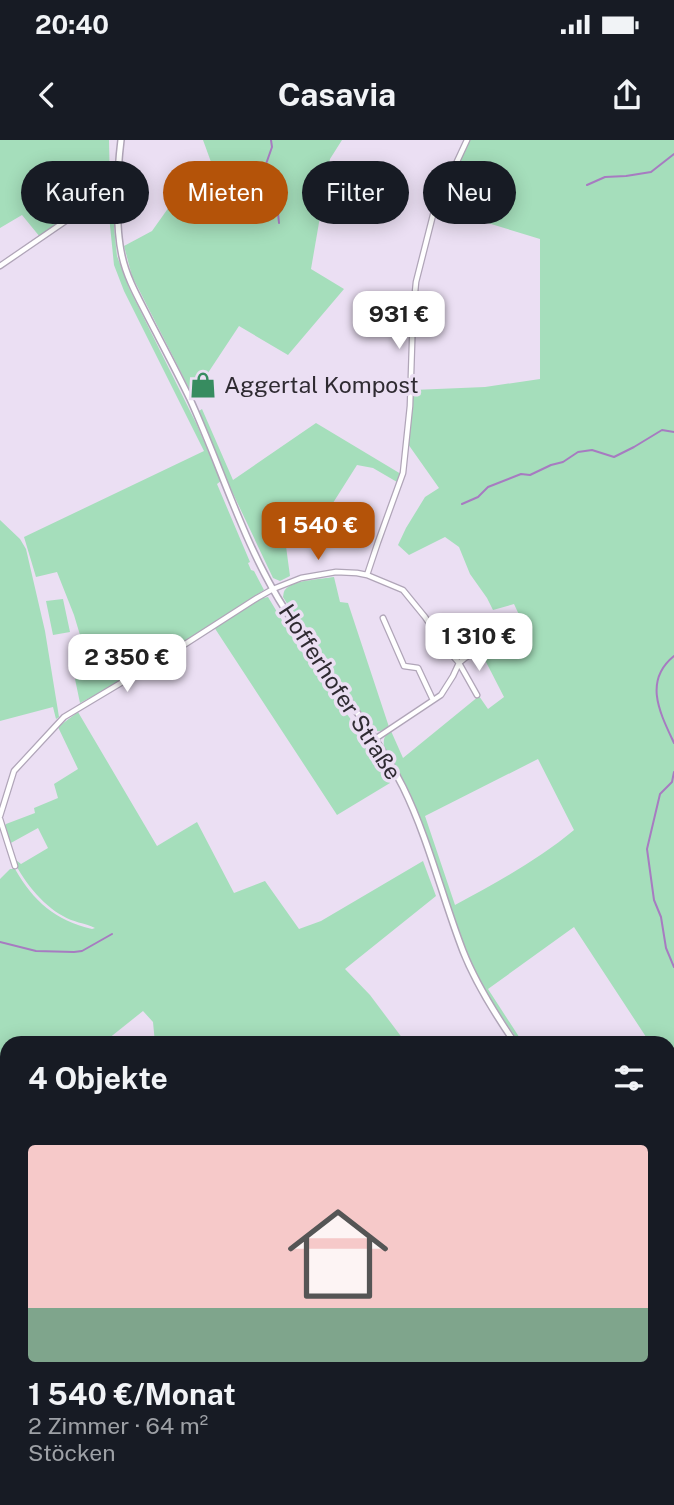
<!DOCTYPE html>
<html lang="de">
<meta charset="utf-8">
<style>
body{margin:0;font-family:"Public Sans",sans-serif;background:#20242c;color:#f1f3f6;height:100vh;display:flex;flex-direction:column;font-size:26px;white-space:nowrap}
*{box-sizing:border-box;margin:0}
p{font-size:23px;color:#9ea1a6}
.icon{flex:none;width:38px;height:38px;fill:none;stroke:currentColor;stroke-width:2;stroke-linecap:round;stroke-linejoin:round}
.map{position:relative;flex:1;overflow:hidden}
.drawer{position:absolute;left:0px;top:896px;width:676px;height:469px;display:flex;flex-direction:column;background:#171b24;border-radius:21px 21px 0 0;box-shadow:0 4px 18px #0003}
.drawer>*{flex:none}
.hud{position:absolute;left:21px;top:21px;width:634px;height:63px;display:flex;gap:14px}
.price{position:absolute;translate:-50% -60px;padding:0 16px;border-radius:14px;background:#fff;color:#222;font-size:23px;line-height:46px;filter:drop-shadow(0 2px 4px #0008)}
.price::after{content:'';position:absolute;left:50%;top:42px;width:21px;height:16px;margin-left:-10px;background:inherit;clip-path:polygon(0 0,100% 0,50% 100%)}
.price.current{background:#b45309;color:#fff}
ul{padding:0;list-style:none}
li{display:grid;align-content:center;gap:14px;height:371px;padding:0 28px}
li span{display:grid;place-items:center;height:217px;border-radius:7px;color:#555}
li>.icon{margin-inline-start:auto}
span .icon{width:126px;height:126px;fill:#fffc;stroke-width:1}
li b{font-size:30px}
h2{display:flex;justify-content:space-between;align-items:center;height:84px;padding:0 28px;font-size:30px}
.tag{padding:0 24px;border-radius:32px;background:#171b24;box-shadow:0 4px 18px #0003;font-size:24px;line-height:63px}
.tag.current{background:#b45309;color:#fff}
.status{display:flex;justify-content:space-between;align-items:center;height:49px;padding:0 35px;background:#171b24;direction:ltr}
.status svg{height:19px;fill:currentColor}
header{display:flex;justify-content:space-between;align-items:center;height:91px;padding:0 28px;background:#171b24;font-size:32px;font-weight:700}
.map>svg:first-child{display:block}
.green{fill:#a5debb;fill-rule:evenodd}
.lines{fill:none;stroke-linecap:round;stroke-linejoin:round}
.stream{stroke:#a77bc1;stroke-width:2}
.minor-casing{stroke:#b0a5b8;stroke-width:7}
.tertiary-casing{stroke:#b0a5b8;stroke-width:8}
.secondary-casing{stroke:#b0a5b8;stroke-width:9}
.minor{stroke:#fff;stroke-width:4.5}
.tertiary{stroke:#fff;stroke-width:5}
.secondary{stroke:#def2e6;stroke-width:6}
.labels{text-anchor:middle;stroke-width:7;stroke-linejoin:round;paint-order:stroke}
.poi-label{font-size:23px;fill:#2f2b32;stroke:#ebdff3;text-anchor:start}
.street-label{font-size:23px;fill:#2f2b32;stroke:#ebdff3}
</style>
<div class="status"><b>20:40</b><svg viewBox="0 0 49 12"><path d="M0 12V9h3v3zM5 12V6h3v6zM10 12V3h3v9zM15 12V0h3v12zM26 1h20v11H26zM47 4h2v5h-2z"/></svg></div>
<header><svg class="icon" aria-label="back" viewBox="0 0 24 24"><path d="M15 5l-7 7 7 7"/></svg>Casavia<svg class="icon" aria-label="share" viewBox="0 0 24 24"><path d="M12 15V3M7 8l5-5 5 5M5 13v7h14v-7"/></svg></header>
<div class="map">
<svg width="674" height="1365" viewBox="0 0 674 1365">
<rect width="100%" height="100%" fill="#ebdff3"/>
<!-- green -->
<path class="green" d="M0,0H109L110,47L40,97L22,75L0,88Z
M203,0H342L330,19L311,129L344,149L288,215L239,186L198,248L191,252L132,136L124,106L152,91L186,43L211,22Z
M470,0H674V1082L668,1079V903H650L574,787L488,849L523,903H520L484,851L466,811L419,678L384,606C383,598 385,595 391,591L403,618L479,556L488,569L504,557L485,520L488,517V512L504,506L503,501L529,496L514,464L493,470L487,458L470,434L459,407L445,397L409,415L398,405L406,388L425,357L439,348L408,304L413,250L485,247L540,239V99L468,77L472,44L451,34ZM538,619L574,690C538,720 496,743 455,765L425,676Z
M114,54V88L117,116L129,148L197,285L221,341L217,344L250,422L248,423L251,430L254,431L264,450L124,540L80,563L75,539L83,537V505L74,475L57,432L36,437L24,397L204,311L124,151L114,125L107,56Z
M202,269L233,340L316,283L401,334L397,342L373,328L357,325L326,374L318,393L299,388L285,399L290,436L280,441L273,438L228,343L199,271Z
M0,380L20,399L26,409L45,491L59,577L56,579L53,567L0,581Z
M334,437L340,462L348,463L389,587C383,591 378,593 372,589L321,519L283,457C284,452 283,451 288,447C297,440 322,439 334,437Z
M268,457L297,505L365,599L390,643L337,675L214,487L259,459Z
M63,459L70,492L53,495L46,461Z
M78,572L157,706L197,682L234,753L265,741L299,789L321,781L423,721L436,756L345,829L370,855L406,903H155L153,882L143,871L103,903H7V1008L6,1012L0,1009V739L10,729H15C34,762 55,780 92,789L95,788C85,783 72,782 63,776C42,765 21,738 12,717L21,724L48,708L38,688L9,704L4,687L6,684L35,673L34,668L58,658L54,644L78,629L58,587Z
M669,1094L674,1097V1364L665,1358H668Z
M0,1113L7,1118V1358H124L125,1365H0Z"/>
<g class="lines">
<!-- stream -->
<path class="stream" d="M271,0L272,7L266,24L276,54L279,83
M587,45L605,37L626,36L651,32L674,14
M462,364L478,357L488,347L521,334L530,335L551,325L563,322L578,312L592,310L614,317L634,307L662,290L674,292
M674,516C643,541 660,573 674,603
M674,632L672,642L660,654L647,709L654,760L661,777L666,808L674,827
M0,802L36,811L74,812L82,811L112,794
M0,1340L7,1341
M49,1358L53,1361L64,1365"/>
<!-- minor casing -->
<g class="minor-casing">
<path id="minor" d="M0,126L105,54L112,51H118
M367,435L378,402L403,333L410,266L413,173L416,142L434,71L467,0
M383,478L404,526L418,528L433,560
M375,599L441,555L453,536L459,523L465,518L472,514L497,505
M0,676L14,631L64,577L176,510L257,458L273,449L301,438L336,432L357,433L367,435L403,450L425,477L445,507L459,523L477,555
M0,679L15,726
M0,1012L7,1015
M512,1365L514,1358"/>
</g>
<!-- tertiary casing -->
<g class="tertiary-casing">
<path id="tertiary" d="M121,0C117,32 115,85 122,116C127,139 139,159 149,179C163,206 177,232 190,259C222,329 244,406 286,471C324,531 371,584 403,647C429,700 442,757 463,811C476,844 495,874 515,903
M668,1085L674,1088
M0,1107L7,1113
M332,1358L336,1365"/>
</g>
<!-- secondary casing -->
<g class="secondary-casing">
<path id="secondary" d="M668,1237L674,1234
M418,1365L435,1358"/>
</g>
<!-- minor -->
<use href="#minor" class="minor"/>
<!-- tertiary -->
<use href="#tertiary" class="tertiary"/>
<!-- secondary -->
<use href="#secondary" class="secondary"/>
</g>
<!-- icons -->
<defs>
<g id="shop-bare" transform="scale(2.1)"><path d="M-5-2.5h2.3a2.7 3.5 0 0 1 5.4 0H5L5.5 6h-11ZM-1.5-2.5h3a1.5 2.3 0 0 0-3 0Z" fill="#378c60" stroke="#ebdff3" stroke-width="2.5" paint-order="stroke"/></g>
</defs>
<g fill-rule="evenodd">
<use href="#shop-bare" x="203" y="245"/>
</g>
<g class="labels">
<!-- poi labels -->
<g class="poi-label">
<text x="224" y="253">Aggertal Kompost</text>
</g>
<!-- street labels -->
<g class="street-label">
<text transform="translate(340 552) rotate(57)" y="8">Hofferhofer Straße</text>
</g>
</g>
</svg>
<b class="price" style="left:399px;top:211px">931 €</b>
<b class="price current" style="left:318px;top:422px">1 540 €</b>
<b class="price" style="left:479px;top:533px">1 310 €</b>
<b class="price" style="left:127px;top:554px">2 350 €</b>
<div class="hud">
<a class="tag">Kaufen</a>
<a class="tag current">Mieten</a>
<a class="tag">Filter</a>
<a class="tag">Neu</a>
</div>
<section class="drawer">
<h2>4 Objekte<svg class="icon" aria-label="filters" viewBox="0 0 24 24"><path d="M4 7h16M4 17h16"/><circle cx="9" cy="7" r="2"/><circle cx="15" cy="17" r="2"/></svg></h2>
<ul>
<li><span style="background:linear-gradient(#f6c9c9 75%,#7fa58c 0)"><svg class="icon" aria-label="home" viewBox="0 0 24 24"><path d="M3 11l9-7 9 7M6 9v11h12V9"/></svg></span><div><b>1 540 €/Monat</b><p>2 Zimmer · 64 m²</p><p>Stöcken</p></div></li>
</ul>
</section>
</div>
